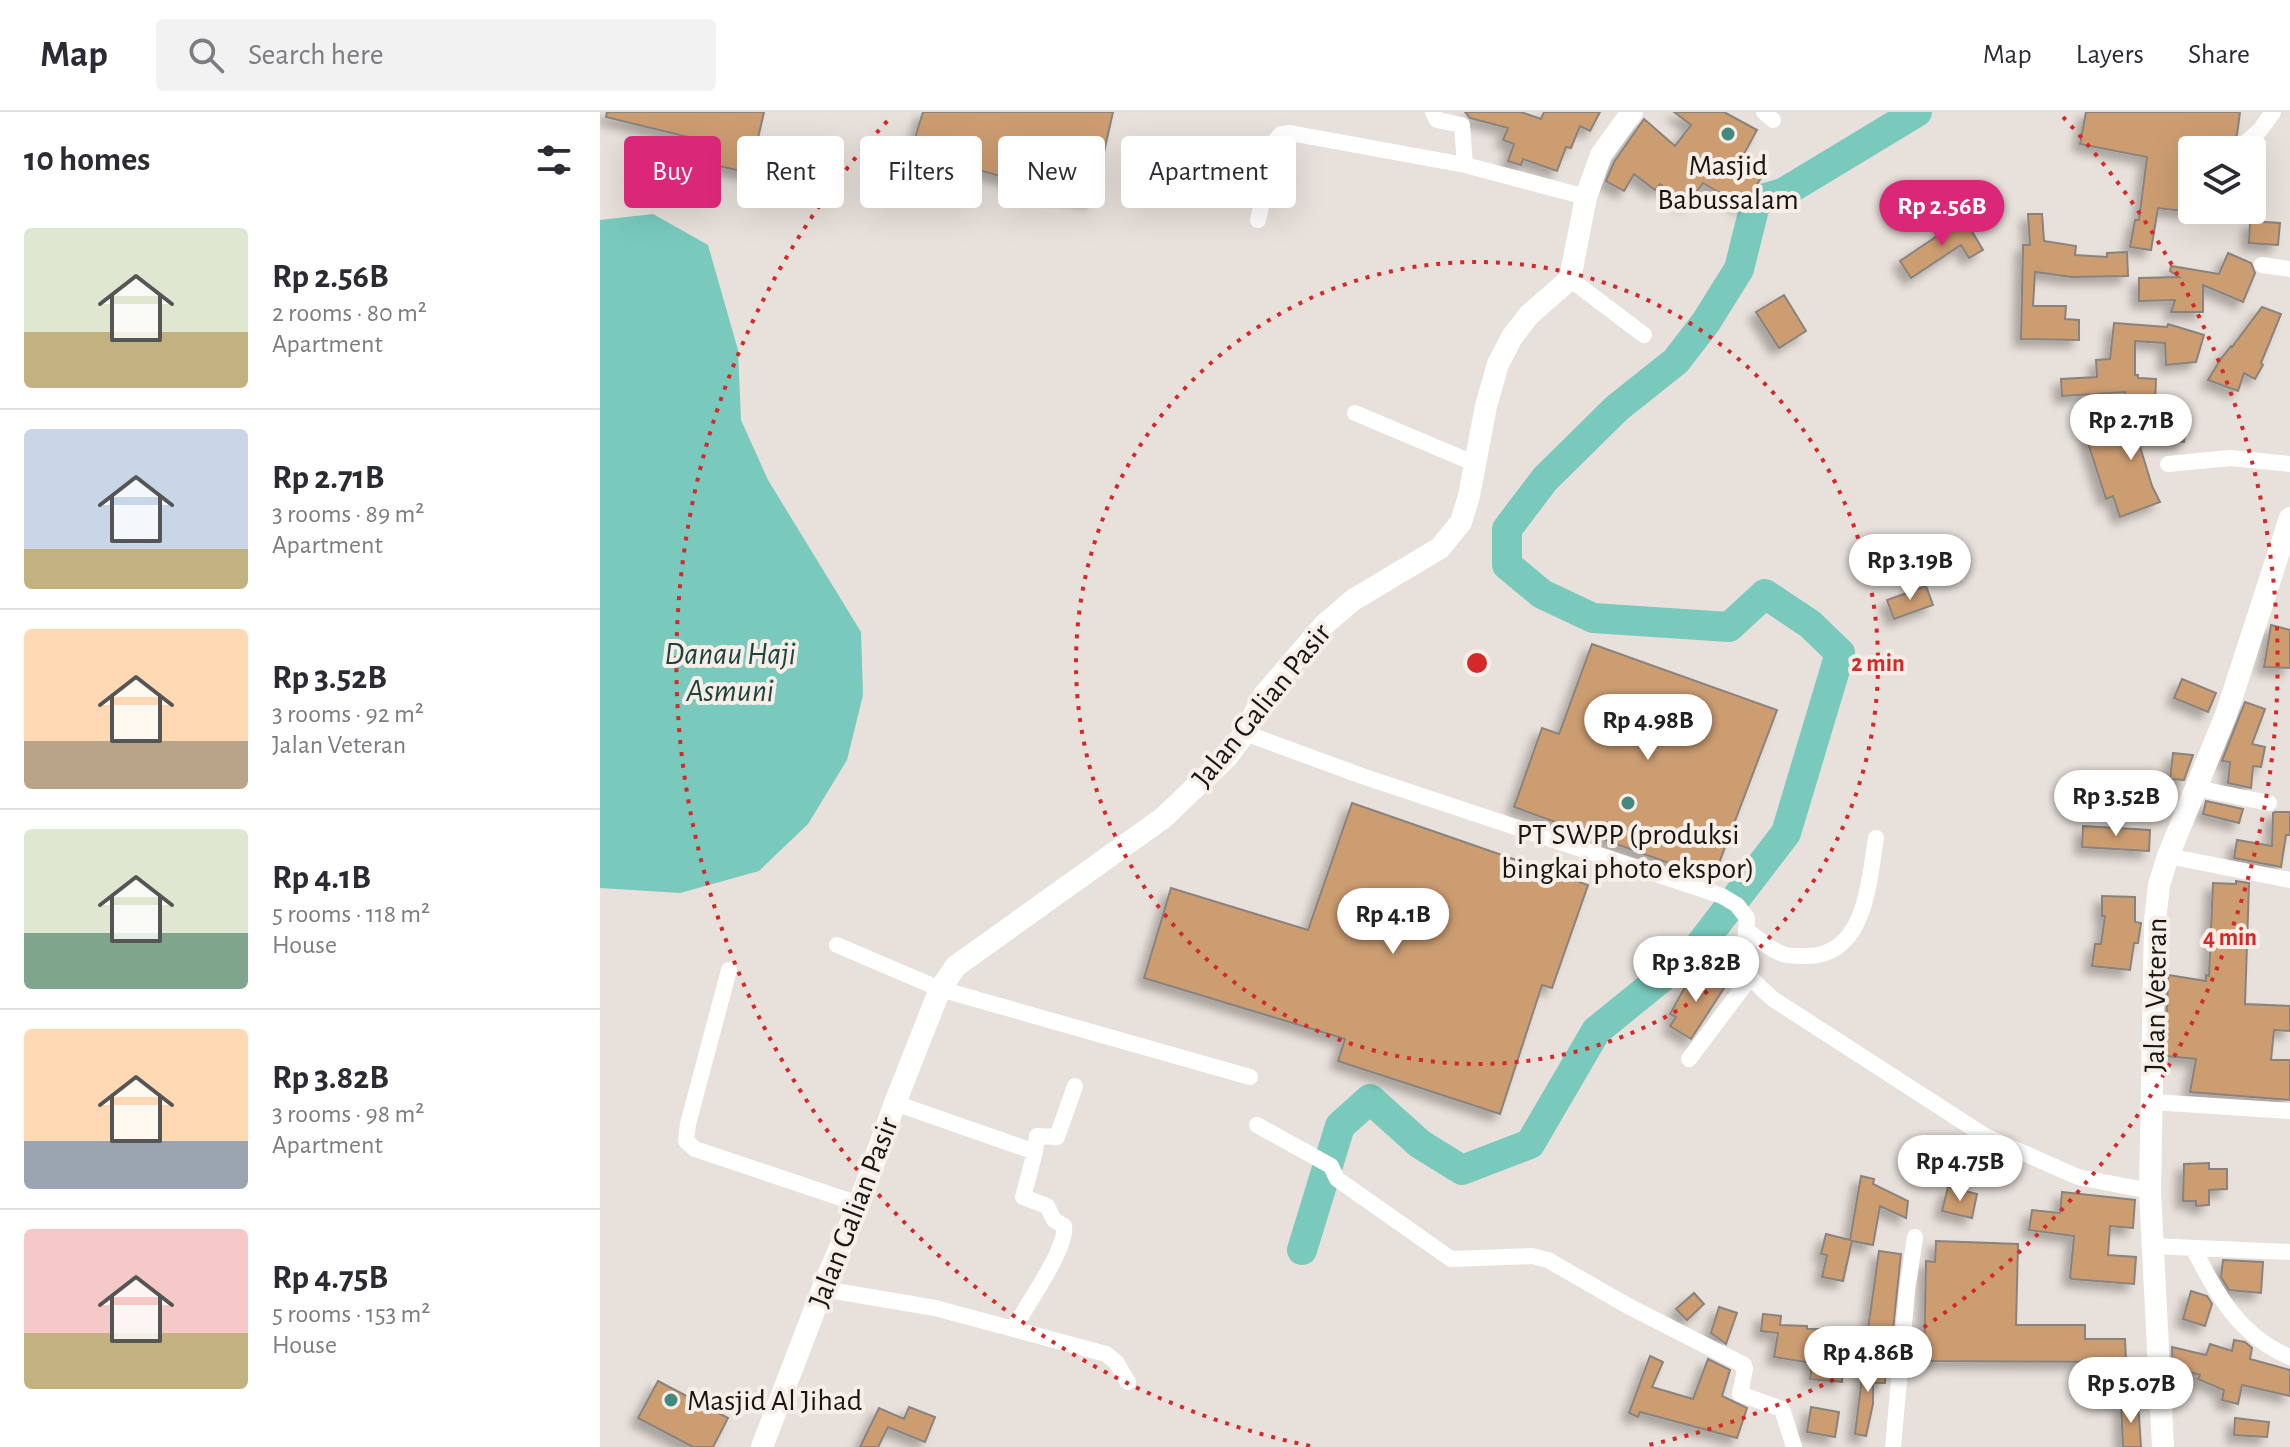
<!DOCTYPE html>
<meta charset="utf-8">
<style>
body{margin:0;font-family:"Alegreya Sans",sans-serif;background:#f2f2f3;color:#2b2b33;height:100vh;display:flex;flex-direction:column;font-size:30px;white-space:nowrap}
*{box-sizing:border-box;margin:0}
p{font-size:26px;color:#7c7c81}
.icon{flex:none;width:44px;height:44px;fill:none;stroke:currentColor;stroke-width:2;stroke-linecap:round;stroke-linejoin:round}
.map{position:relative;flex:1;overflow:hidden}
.panel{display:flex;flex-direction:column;background:#fff;width:600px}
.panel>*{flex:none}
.banner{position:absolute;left:24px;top:24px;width:760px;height:72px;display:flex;gap:16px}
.tools{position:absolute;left:1578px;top:24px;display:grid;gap:16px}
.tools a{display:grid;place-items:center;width:88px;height:88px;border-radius:8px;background:#fff;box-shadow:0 8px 32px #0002;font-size:40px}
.price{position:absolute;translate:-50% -68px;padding:0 18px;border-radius:28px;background:#fff;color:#222;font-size:26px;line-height:52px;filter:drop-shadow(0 2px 4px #0008)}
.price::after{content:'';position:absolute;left:50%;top:48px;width:24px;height:18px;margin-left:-12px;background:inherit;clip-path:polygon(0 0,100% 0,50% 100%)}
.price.active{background:#db2777;color:#fff}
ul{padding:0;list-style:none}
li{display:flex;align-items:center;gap:24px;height:200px;padding:0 24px}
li+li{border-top:2px solid #e1e1e2}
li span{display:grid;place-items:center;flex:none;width:224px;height:160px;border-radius:8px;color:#555}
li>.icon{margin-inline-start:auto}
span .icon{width:96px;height:96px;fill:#fffc;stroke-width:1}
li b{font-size:34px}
h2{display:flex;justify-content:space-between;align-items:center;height:96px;padding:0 24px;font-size:34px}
.tag{padding:0 28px;border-radius:8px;background:#fff;box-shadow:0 8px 32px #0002;font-size:28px;line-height:72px}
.tag.active{background:#db2777;color:#fff}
header{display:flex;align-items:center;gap:48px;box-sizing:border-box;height:112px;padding:0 40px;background:#fff;border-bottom:2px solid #e1e1e2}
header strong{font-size:38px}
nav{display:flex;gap:44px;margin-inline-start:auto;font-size:28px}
.search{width:560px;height:72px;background:#f2f2f3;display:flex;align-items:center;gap:20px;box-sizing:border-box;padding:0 28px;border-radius:8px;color:#7c7c81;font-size:30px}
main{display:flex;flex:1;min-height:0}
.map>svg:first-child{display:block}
.water{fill:#79c9bd}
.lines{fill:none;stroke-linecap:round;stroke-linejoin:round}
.river{stroke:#79c9bd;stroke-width:30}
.building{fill:#cd9d72;stroke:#8a837d;stroke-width:2;filter:url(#shadow)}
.street{stroke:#fff;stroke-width:16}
.secondary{stroke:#fff;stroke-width:22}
.ring{fill:none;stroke:#d62828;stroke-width:4;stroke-dasharray:4 8}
.poi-dot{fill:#448980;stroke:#f6eee7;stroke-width:3}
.labels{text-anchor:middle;stroke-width:8;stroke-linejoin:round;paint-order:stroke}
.poi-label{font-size:30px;fill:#181613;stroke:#f6eee7}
.street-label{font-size:30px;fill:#181613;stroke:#f6eee7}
.water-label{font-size:32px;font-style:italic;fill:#1e443f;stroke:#f6eee7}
.centre{fill:#d62828;stroke:#f6eee7;stroke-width:4}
.ring-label{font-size:24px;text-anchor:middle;font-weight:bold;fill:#d62828;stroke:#f6eee7;stroke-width:8;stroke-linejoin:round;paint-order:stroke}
</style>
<header>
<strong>Map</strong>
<div class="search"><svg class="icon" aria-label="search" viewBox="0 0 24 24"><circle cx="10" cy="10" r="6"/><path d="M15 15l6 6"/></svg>Search here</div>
<nav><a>Map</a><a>Layers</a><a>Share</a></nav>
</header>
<main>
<section class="panel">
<h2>10 homes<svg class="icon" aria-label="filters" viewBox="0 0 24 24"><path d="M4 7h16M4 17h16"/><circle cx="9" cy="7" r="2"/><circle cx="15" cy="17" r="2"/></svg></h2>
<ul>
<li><span style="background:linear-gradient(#dfe7d0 65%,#c2b280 0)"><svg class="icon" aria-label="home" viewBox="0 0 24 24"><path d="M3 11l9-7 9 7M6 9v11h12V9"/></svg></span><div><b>Rp 2.56B</b><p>2 rooms · 80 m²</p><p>Apartment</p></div></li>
<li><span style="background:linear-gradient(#c9d6e8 75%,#c2b280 0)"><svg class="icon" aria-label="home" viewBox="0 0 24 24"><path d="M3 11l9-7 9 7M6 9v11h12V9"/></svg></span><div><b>Rp 2.71B</b><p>3 rooms · 89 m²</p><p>Apartment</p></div></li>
<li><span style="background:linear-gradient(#ffd9b3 70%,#b9a48a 0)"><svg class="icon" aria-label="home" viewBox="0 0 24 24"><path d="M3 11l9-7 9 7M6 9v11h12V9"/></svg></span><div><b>Rp 3.52B</b><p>3 rooms · 92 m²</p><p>Jalan Veteran</p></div></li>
<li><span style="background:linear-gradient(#dfe7d0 65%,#7fa58c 0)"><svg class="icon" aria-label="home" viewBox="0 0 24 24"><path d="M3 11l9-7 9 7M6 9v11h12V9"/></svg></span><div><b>Rp 4.1B</b><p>5 rooms · 118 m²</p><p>House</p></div></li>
<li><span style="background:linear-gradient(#ffd9b3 70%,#9aa5b1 0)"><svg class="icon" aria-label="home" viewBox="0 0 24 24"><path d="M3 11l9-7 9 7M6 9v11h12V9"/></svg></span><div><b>Rp 3.82B</b><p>3 rooms · 98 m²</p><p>Apartment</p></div></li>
<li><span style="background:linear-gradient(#f6c9c9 65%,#c2b280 0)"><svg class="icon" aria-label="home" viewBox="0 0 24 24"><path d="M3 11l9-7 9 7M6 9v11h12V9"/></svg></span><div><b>Rp 4.75B</b><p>5 rooms · 153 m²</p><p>House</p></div></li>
</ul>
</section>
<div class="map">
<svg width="1690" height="1335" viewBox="0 0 1690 1335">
<defs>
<filter id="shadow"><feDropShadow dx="-7" dy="7" stdDeviation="4" flood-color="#0004"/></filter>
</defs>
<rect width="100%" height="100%" fill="#e8e0da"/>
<!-- water -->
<path class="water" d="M53,102L108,133L138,238L141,308L168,368L261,520L263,583L247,648L208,712L159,759L80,781L0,776V108Z"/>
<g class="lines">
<!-- river -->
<path class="river" d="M702,1138L740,1014L770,987L820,1032L862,1058L930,1032L996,919L1097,837L1186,721L1240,541L1210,512L1165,482L1129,515L993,506L942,482L907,453V417L945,367L1017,296L1076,249L1106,210L1139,157L1156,89L1183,81L1317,0"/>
</g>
<!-- building -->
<path class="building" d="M7,0H164L150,61L83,46L88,25L6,5Z
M323,0H513L493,89L413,72L414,68L311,39Z
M865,0H921L941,7L944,0H1000L990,19L980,14L971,36L966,35L957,59L923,47L921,53L908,49L914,32L903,28L908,16L870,6Z
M1074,0H1124L1157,18L1139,51L1162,64L1144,95L1103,71L1088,92L1060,72L1055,78L1034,62L1024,79L1006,69L1014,50L1044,7L1075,34L1091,13Z
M1486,0H1640L1637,23L1630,31V38H1592V100L1558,96L1551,138L1530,135L1535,108H1539L1547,45L1480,32Z
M1428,102H1442L1444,129L1476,134L1475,143L1507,145V141L1527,140L1528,164L1472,165L1435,160L1433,194H1466L1465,207L1479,208V228L1421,227L1423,133H1430Z
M1364,106L1383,138L1369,146L1361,133L1311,166L1300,149Z
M1650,109L1680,111L1678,133L1649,131Z
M1628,141L1651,151L1655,161L1643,190L1603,173V200H1571L1575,188L1539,189V166L1579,165L1570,159L1571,154L1619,162Z
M1184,183L1206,219L1179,236L1156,200Z
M1662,195L1681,202L1661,251L1663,253L1655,267L1644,261L1638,279L1608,268L1620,248L1631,234L1632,235Z
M1514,211L1567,215L1568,212L1604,223L1596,250L1566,253L1565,231L1535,229V263H1538V266L1556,267L1555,291L1524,290L1525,280L1462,284L1461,267L1497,265L1496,248L1510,247Z
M1580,304L1578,310L1586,313L1584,330L1538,328L1552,374L1560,390L1520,405L1513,384L1506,387L1486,325Z
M1326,474L1333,493L1294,507L1287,488Z
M1671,513L1690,518V556L1664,555Z
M992,532L1177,598L1113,767L914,695L942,616L959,622Z
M1582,567L1616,581L1608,600L1574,586Z
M1645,590L1665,597L1652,632L1665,635L1661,655L1653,654L1651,676L1628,671L1630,650L1622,649Z
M1573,641L1593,643L1584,668L1570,667Z
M1606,689L1643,697L1639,711L1603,702Z
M752,691L988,773L952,876L942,873L900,1002L738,949L745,927L544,866L571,776L708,818Z
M1675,700H1690V723H1686L1681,755L1634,746L1637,728L1672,734L1673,701Z
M1483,714L1550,718L1549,739L1482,735Z
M1636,769L1649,771L1645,892L1690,894V919L1674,918L1671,948H1690V988L1590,980L1596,947L1566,944L1568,863L1606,869V863L1609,864L1613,771L1636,772Z
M1502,784L1535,785V810L1541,811L1538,831H1534L1530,858L1492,854L1495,832H1501L1505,804H1502Z
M1103,859L1126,873L1091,927L1070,914L1076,905L1070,902L1086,873L1093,877Z
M1609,1051V1057H1627V1077L1609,1078V1093L1596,1094V1089H1583L1584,1052Z
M1261,1064L1274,1067L1273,1072L1308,1089L1306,1106L1280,1094L1273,1133L1252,1129L1243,1169L1222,1165L1227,1143L1221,1142L1226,1122L1250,1128Z
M1348,1075L1377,1082L1372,1106L1342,1099Z
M1462,1080L1535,1088L1533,1116L1510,1114L1508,1143L1536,1145L1534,1172L1472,1167L1470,1166L1474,1124L1429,1118L1432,1098L1460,1101Z
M1336,1129L1418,1132L1416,1213H1485V1227H1525L1526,1250L1324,1249L1326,1149L1335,1150Z
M1279,1139L1301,1142L1292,1227L1267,1224Z
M1623,1148L1663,1150L1661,1181L1629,1178L1621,1165Z
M1591,1179L1607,1184L1612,1192L1605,1214L1583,1207Z
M1094,1181L1104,1192L1087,1208L1076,1197Z
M1119,1195L1137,1201L1126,1232L1111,1221Z
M1163,1202L1181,1204L1180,1213L1207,1214V1217H1242V1270L1210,1267L1212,1251L1174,1245L1178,1221L1161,1219Z
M1634,1228L1645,1230L1652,1236L1650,1247L1690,1258V1284L1642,1273L1638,1292L1622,1288L1624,1278L1598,1267L1600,1263L1573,1256L1572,1235L1606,1243L1610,1232L1632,1239Z
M1050,1244L1063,1250L1052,1275L1093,1287L1108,1247L1130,1258L1122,1284L1147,1296L1137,1326L1040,1300L1038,1305L1029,1301Z
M1264,1249L1286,1253L1285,1271H1273V1292L1266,1324L1255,1322Z
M1497,1258L1526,1272L1518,1289L1488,1274Z
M58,1269L128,1306L113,1335H93L38,1306Z
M1538,1290L1541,1335H1523L1521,1291Z
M309,1295L335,1305L325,1330L288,1315L278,1335H260L279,1296L304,1307Z
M1211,1295L1239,1300L1235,1325L1207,1320Z
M1635,1306L1669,1310L1667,1325L1634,1323Z"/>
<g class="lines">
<!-- street -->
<path class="street" d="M833,0L837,8L862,13L865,53
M1164,0L1173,8
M1640,35L1660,18L1673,0
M658,108L676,28L681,22L690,21L865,53L986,85
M1662,153L1690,157
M970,167L1044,223
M755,301L876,352
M1568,352L1630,346L1690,352
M645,621L762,664L1122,784L1137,793L1147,806C1145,854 1133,852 1173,887L1385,1024L1478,1065L1550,1079
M1596,676L1669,691
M1568,744L1690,768
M1146,818C1158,826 1170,838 1183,842C1190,845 1200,844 1208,844C1266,843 1269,768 1276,726
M237,833L340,877L650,965
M129,858L88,1012L86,1029L95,1037L259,1092
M1089,947L1150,866
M1553,990L1690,999
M295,991L435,1040L423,1085L447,1094L454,1108L464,1114C468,1135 425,1196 413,1217
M657,1013L731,1054L737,1067L851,1147L932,1144L948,1148L1028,1194L1144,1253L1145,1257L1140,1282L1182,1297L1194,1335
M435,1040L437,1024L457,1025L475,974
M1552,1134L1690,1140
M1593,1136C1617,1182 1639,1224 1690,1245
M223,1177L335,1196L506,1242L516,1250L528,1270
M1293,1335L1307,1179L1315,1125"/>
<!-- secondary -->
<path class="secondary" d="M162,1335L226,1168L259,1092L295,991L340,877L356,854L563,706L627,645L645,621L664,583L725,512L753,488L840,436L861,410L869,384L886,294L898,252L912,225L929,203L970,167L986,85L1001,43L1032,0
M1563,1335L1550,1079L1555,809L1559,773L1568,744L1626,603L1690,406"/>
</g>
<!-- distance rings -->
<g class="ring">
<circle cx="877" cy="551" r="401"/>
<path d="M710 1334A801 801 0 0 1 291 5M1463 5A801 801 0 0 1 1044 1334"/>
</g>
<!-- markers -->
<g class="poi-dot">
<circle cx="1128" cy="22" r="8"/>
<circle cx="1028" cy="691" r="8"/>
<circle cx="71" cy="1288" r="8"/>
</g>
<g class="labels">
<!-- poi labels -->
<g class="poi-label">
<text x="1128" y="63">Masjid<tspan x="1128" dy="34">Babussalam</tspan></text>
<text x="1028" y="732">PT SWPP (produksi<tspan x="1028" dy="34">bingkai photo ekspor)</tspan></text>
<text x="87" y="1298" text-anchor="start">Masjid Al Jihad</text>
</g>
<!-- street labels -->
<g class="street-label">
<text transform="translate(661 593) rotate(-51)" y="10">Jalan Galian Pasir</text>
<text transform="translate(1555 883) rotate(-89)" y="10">Jalan Veteran</text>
<text transform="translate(253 1100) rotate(-69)" y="10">Jalan Galian Pasir</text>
</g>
<!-- water labels -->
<g class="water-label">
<text x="130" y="552">Danau Haji<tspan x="130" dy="37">Asmuni</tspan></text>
</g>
</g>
<circle cx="877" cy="551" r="12" class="centre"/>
<g class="ring-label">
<text x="1278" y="559">2 min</text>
<text x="1630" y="833">4 min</text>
</g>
</svg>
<div class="tools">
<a><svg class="icon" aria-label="layers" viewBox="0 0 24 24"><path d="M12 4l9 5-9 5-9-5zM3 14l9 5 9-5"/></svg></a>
</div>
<b class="price active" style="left:1342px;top:136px">Rp 2.56B</b>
<b class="price" style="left:1531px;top:350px">Rp 2.71B</b>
<b class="price" style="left:1310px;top:490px">Rp 3.19B</b>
<b class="price" style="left:1048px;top:650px">Rp 4.98B</b>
<b class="price" style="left:1516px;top:726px">Rp 3.52B</b>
<b class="price" style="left:793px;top:844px">Rp 4.1B</b>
<b class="price" style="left:1096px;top:892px">Rp 3.82B</b>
<b class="price" style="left:1360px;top:1091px">Rp 4.75B</b>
<b class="price" style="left:1268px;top:1282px">Rp 4.86B</b>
<b class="price" style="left:1531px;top:1313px">Rp 5.07B</b>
<div class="banner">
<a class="tag active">Buy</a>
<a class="tag">Rent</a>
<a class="tag">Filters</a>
<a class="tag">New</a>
<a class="tag">Apartment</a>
</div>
</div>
</main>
